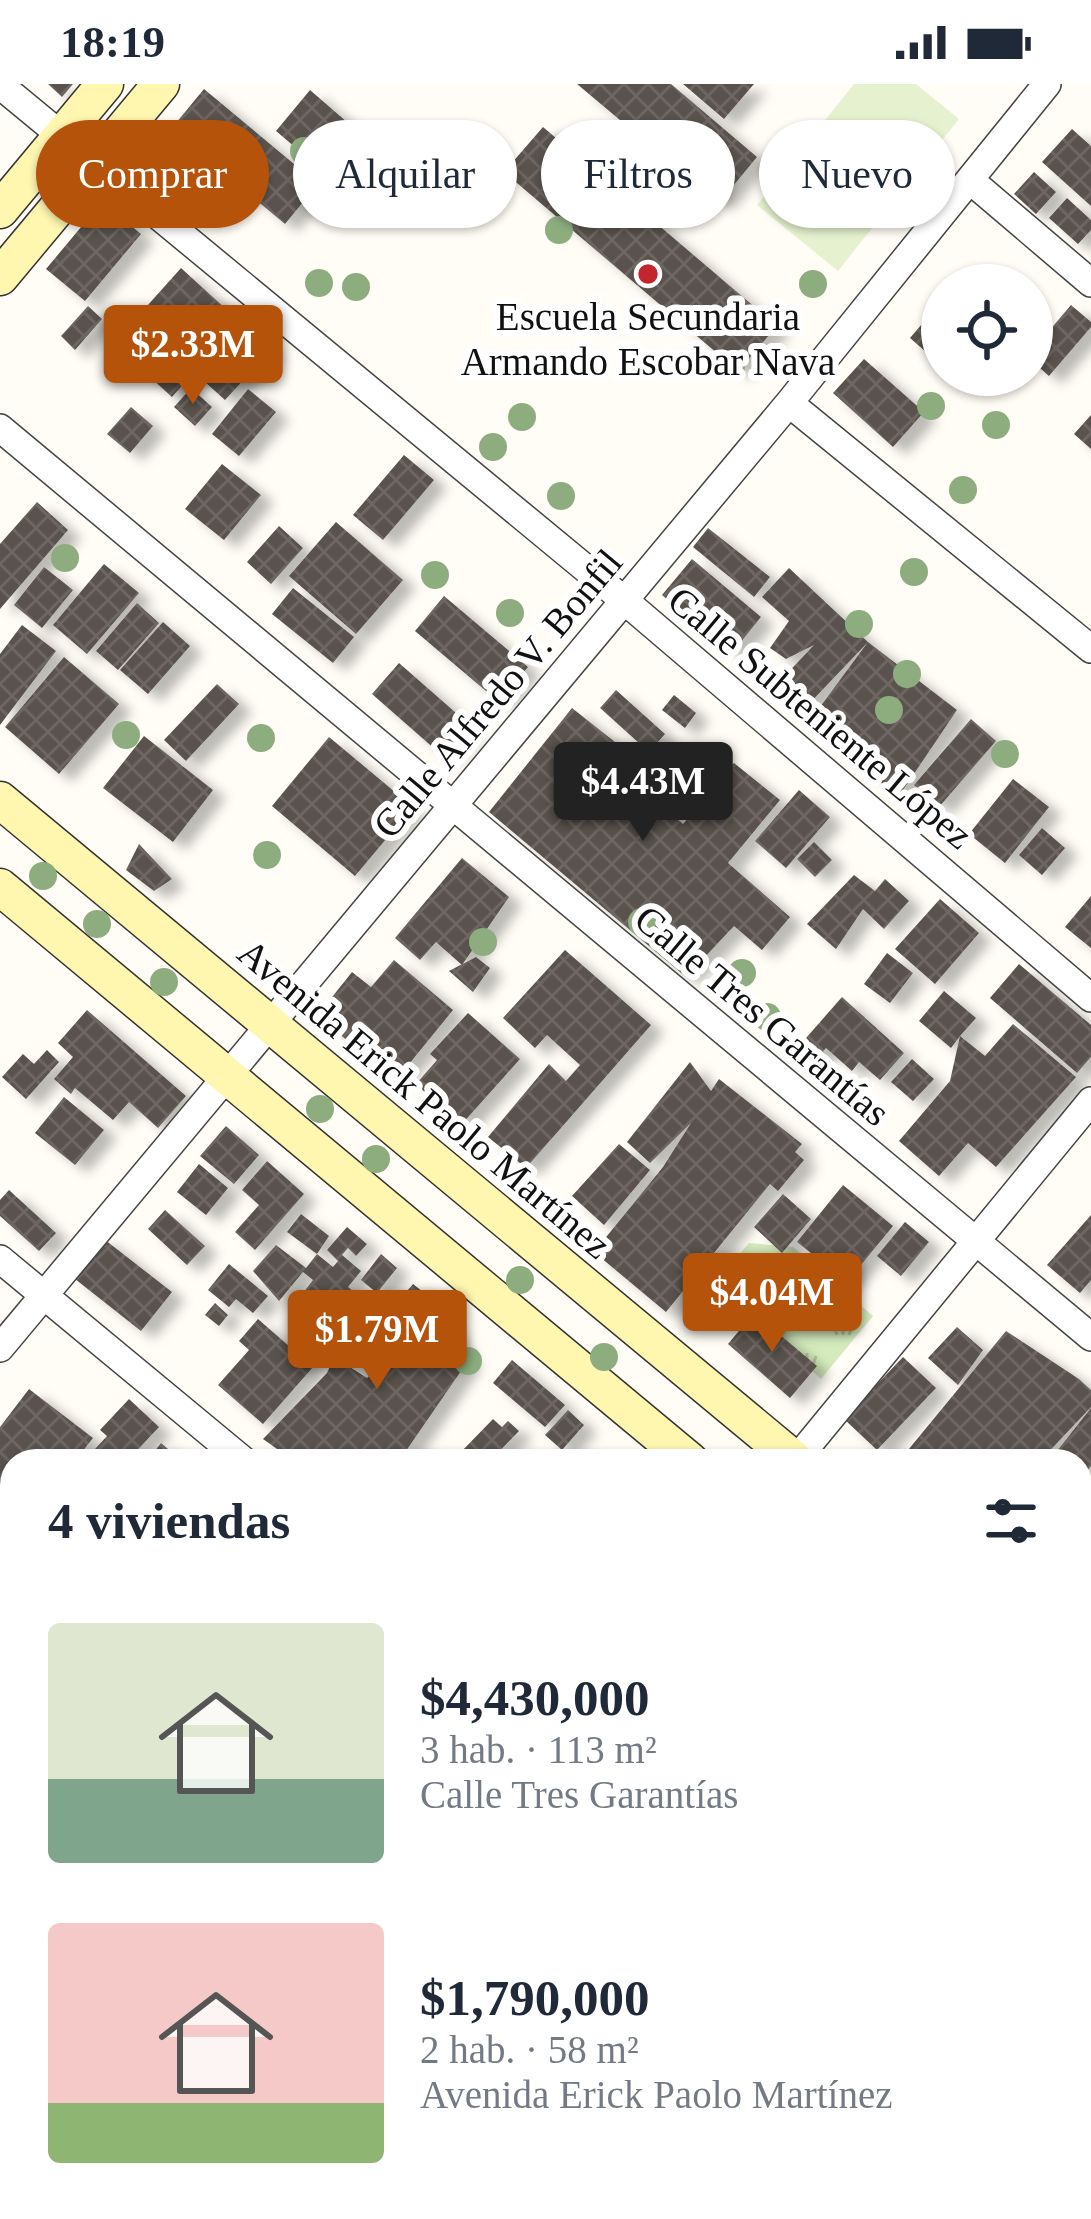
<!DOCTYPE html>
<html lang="es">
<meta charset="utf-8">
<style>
body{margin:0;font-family:Georgia,serif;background:#f6f6f7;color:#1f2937;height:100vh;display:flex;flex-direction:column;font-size:45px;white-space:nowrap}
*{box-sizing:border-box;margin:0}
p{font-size:39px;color:#747a83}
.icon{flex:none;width:66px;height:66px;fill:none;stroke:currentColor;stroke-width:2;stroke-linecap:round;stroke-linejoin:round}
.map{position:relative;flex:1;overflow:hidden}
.drawer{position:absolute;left:0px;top:1365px;width:1092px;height:771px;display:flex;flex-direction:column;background:#fff;border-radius:36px 36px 0 0;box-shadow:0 3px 9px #0004}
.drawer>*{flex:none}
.banner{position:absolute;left:36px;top:36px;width:1020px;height:108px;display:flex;gap:24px}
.buttons{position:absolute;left:921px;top:180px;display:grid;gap:24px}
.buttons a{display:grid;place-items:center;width:132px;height:132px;border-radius:50%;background:#fff;box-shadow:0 3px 9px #0004;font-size:60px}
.price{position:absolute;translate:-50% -102px;padding:0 27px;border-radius:12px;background:#b45309;color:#fff;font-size:39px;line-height:78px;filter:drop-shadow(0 3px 6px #0008)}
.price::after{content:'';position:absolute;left:50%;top:72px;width:36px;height:27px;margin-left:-18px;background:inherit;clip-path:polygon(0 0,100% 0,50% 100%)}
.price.selected{background:#222;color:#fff}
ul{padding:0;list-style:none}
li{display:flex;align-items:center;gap:36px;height:300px;padding:0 48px}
li span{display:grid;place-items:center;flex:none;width:336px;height:240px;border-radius:12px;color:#555}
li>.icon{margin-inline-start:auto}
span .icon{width:144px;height:144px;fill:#fffc;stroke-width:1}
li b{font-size:51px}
h2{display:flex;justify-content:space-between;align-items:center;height:144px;padding:0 48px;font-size:51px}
.pill{padding:0 42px;border-radius:54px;background:#fff;box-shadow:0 3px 9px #0004;font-size:42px;line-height:108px}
.pill.selected{background:#b45309;color:#fff}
.status{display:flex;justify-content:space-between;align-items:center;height:84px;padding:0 60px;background:#fff;direction:ltr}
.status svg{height:33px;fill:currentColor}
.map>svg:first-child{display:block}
.park{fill:url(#park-tufts)}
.pitch{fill:#e6f2cf}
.building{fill:url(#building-cross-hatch);filter:url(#shadow)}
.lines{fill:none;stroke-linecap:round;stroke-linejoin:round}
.minor-casing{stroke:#444;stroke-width:30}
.secondary-casing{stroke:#333;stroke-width:39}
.minor{stroke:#fff;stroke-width:27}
.secondary{stroke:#fff6b0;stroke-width:36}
.tree{fill:#8dad7f}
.poi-dot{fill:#c4262e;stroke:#fff;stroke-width:4.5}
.labels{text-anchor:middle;stroke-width:12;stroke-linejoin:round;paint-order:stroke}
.poi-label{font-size:39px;fill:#111;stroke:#fff}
.street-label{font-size:39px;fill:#111;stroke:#fff}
</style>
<div class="status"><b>18:19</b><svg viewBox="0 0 49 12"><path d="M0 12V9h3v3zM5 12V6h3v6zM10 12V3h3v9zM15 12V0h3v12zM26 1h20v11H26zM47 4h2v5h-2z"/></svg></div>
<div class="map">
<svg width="1091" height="2135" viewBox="0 0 1091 2135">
<defs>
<pattern id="park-tufts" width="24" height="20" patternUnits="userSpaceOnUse" patternTransform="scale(3)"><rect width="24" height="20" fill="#d5ebbd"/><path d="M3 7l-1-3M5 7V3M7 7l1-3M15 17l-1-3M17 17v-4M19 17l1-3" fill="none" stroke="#b6c8a1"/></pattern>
<pattern id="building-cross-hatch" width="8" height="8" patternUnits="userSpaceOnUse" patternTransform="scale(3)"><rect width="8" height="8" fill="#5a524d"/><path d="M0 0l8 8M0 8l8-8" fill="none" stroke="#6d6662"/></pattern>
<filter id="shadow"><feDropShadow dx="13" dy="8" stdDeviation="6" flood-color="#0004"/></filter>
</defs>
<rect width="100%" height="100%" fill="#fffdf5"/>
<!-- park -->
<path class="park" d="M749,1159L793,1163L873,1232L821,1295L742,1225L727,1185Z"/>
<!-- pitch -->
<path class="pitch" d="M854,0H916L959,35L838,187L757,121Z
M1080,1756L1091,1765V2135H440L427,2124H1080Z"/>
<!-- building -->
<path class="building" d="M48,0H73L62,13Z
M577,0H671L757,73L719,119Z
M683,0H754L724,35Z
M204,5L318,100L285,140L171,45Z
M310,6L370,58L336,98L276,47Z
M543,43L777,242L738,287L504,88Z
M1072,45L1091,62V122L1042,78Z
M1034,88L1056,108L1036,130L1014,110Z
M1067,114L1091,136V146L1078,160L1049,134Z
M102,118L141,150L85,217L46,185Z
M181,184L271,266L225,316L194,288L172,313L113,260Z
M1071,221L1091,238V243L1049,292L1032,277V267Z
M88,222L102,235L75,266L61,252Z
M934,226L942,233V282L910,254Z
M864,275L924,328L893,363L833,309Z
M191,304L212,323L195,342L174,323Z
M248,305L276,328L239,372L212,350Z
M131,323L153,342L130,369L107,350Z
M1091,331V365L1074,350Z
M404,371L434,396L383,456L353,431Z
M222,380L261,411L224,456L185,425Z
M37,418L68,446L0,525V460Z
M336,438L403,496L356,550L289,492Z
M279,442L303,464L271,500L247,478Z
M708,444L770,493L754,513L693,463Z
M692,475L761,533L732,569L662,511Z
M104,480L139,509L87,570L53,541Z
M44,483L73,506L42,544L14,521Z
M789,484L868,558L957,626L897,715L814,631L868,558L806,623L780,597L814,561L786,575L770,564L789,537L762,513Z
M293,504L354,553L333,579L272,530Z
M444,512L528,583L499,618L415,547Z
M137,519L159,539L118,586L96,567Z
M163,538L190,562L148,610L120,586Z
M22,541L56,567L0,641V570Z
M64,573L119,620L59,690L5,643Z
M399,579L472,643L445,674L372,610Z
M217,600L239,620L186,677L164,656Z
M616,606L665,650L649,668L600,624Z
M674,611L696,629L685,644L662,626Z
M572,624L644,681L633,696L683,740L734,679L780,716L728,779L790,833L762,866L734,842L686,893L489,728Z
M971,635L996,657L939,723L914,701Z
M144,652L213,706L173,758L103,704Z
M329,653L413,723L355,792L272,722Z
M1013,695L1049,723L1005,779L969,750Z
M799,706L830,733L786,784L755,757Z
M1042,744L1065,764L1042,791L1019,771Z
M814,758L832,776L815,793L797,775Z
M139,760L172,795L154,807L126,786Z
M462,774L509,813L462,881L436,858L420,876L395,854Z
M854,791L875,807L885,795L909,817L884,845L863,825L836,865L807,840Z
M1091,812V864L1065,843Z
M940,815L979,849L935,900L895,865Z
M565,866L651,941L526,1084L488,1053L549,980L566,997L580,981L547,951L535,964L503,934Z
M887,869L913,889L890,919L864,900Z
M476,873L490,884L473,908L449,887Z
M394,876L453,926L396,996L317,932L352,888L371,903Z
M1019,880L1091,941V973L1077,989L990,914Z
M944,907L976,934L960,952L985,972L1013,940L1076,993L996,1083L968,1059L939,1092L899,1057L950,997L960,952L951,964L919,937Z
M842,913L904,969L880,996L859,978L852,987L826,964L807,985L792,970Z
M87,926L186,1012L158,1044L129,1018L113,1036L75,1004L71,1010L54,995L73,973L58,959Z
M468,929L520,975L461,1041L416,1000L437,976L430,970Z
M47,966L59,978L26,1015L2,993L23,970L34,980Z
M912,975L934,995L913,1017L891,998Z
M690,978L711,1007L719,995L802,1060L795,1068L804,1076L778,1107L770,1100L666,1228L594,1168L663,1083L691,1039L650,1079L627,1058Z
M64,1013L104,1046L75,1081L35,1049Z
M226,1042L259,1071L234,1100L200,1072Z
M619,1060L650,1086L604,1141L572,1112Z
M267,1077L304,1110L255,1166L235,1148L259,1121L242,1106Z
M199,1080L228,1104L206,1131L177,1108Z
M843,1101L893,1142L847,1198L797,1158Z
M9,1106L56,1149L39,1167L0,1132V1116Z
M783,1110L811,1135L782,1169L754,1143Z
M165,1126L205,1162L187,1181L148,1145Z
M301,1130L329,1152L317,1170L287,1148Z
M1091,1131V1196L1080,1209L1047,1181Z
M905,1138L929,1158L901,1192L877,1172Z
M347,1143L367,1160L356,1172L348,1164L342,1171L361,1187L348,1203L374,1224L353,1249L303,1209L313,1196L303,1188L279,1217L253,1187L276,1161L306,1184L317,1170L333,1183L338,1177L327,1166Z
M100,1152L172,1208L141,1247L70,1191Z
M381,1170L397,1184L377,1209L361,1196Z
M229,1180L268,1212L253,1229L236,1215L229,1223L208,1206Z
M413,1200L440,1221L468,1277L399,1377H294L263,1355L327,1289L334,1273L367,1294L389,1273L364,1252L384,1228L411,1250L416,1246L391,1226Z
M215,1219L228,1231L219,1242L205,1231Z
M754,1229L817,1282L790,1314L728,1260Z
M258,1235L313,1283L263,1340L218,1301L249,1266L239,1257Z
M957,1243L983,1266L958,1301L928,1274Z
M1006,1247L1079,1295L1091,1306V1323L1040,1377H899Z
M903,1273L936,1304L877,1366L844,1335Z
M512,1276L565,1321L545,1343L493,1299Z
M29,1305L93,1354L75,1377H12V1459L4,1469L0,1466V1343Z
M129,1315L159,1343L127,1377H84L107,1352L100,1346Z
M1091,1324V1382L1080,1395V1377H1049Z
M568,1326L584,1341L562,1366L545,1351Z
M493,1335L502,1343L508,1337L519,1347L490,1377H468L460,1369Z
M161,1359L182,1377H147Z
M1091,1509V1565L1080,1556V1522Z
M0,1750L12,1760V1772L0,1786Z"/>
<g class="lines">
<!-- minor casing -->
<g class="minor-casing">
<path id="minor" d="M0,1L625,517L1091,914
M970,96L1091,199
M789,319L1091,565
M0,344L1091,1253
M0,1175L244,1377
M0,1264L789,319L1047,0
M795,1377L1091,1017
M0,1516L12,1525
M0,1868L12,1878
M309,2124L323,2135"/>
</g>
<!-- secondary casing -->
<g class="secondary-casing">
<path id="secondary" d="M0,126L105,0
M0,193L161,0
M0,716L796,1377
M0,803L690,1377
M1080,1614L1091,1623
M1080,1701L1091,1710"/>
</g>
<!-- minor -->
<use href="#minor" class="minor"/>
<!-- secondary -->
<use href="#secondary" class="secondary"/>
</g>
<!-- trees -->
<g class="tree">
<circle cx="304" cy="67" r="14"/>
<circle cx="475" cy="68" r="14"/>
<circle cx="450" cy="92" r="14"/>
<circle cx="429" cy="122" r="14"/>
<circle cx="559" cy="146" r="14"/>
<circle cx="319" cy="199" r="14"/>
<circle cx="813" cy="200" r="14"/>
<circle cx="356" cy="203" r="14"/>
<circle cx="731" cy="283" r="14"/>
<circle cx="931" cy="322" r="14"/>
<circle cx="522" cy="333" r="14"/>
<circle cx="996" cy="341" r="14"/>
<circle cx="493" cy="363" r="14"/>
<circle cx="963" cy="406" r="14"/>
<circle cx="561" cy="412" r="14"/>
<circle cx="65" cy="474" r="14"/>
<circle cx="914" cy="488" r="14"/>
<circle cx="435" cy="491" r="14"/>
<circle cx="510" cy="529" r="14"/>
<circle cx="859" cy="540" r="14"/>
<circle cx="907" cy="590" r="14"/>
<circle cx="889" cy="626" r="14"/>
<circle cx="126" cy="651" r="14"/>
<circle cx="261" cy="654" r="14"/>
<circle cx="1005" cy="670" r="14"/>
<circle cx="267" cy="771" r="14"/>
<circle cx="43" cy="792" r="14"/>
<circle cx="642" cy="838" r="14"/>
<circle cx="97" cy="840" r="14"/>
<circle cx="483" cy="858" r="14"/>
<circle cx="742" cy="889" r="14"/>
<circle cx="164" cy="898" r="14"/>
<circle cx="767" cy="933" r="14"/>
<circle cx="320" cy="1025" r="14"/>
<circle cx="376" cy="1075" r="14"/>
<circle cx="520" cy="1196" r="14"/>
<circle cx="604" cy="1273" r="14"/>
<circle cx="468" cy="1277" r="14"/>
</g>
<!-- markers -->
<circle class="poi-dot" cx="648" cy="190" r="12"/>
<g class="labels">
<!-- poi labels -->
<g class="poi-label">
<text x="648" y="246">Escuela Secundaria<tspan x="648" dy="45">Armando Escobar Nava</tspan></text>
</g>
<!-- street labels -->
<g class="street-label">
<text transform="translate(497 609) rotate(-50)" y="14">Calle Alfredo V. Bonfil</text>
<text transform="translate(821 633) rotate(40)" y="14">Calle Subteniente López</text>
<text transform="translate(763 931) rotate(40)" y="14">Calle Tres Garantías</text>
<text transform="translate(425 1014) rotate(40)" y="14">Avenida Erick Paolo Martínez</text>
</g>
</g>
</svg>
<div class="buttons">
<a><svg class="icon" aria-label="locate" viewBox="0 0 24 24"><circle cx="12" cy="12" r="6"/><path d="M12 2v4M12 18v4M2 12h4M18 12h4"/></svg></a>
</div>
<b class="price" style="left:193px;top:323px">$2.33M</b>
<b class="price selected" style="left:643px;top:760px">$4.43M</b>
<b class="price" style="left:772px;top:1271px">$4.04M</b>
<b class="price" style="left:377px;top:1308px">$1.79M</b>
<div class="banner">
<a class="pill selected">Comprar</a>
<a class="pill">Alquilar</a>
<a class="pill">Filtros</a>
<a class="pill">Nuevo</a>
</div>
<section class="drawer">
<h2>4 viviendas<svg class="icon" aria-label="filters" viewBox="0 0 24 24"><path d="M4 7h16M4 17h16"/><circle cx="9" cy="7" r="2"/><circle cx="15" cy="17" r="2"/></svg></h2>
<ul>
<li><span style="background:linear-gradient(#dfe7d0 65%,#7fa58c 0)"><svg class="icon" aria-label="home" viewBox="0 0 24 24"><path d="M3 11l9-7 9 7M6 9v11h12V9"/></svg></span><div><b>$4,430,000</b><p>3 hab. · 113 m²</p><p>Calle Tres Garantías</p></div></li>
<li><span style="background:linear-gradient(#f6c9c9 75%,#8fb573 0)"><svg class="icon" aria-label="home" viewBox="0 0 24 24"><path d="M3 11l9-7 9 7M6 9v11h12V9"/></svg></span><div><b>$1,790,000</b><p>2 hab. · 58 m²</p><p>Avenida Erick Paolo Martínez</p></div></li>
</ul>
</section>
</div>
